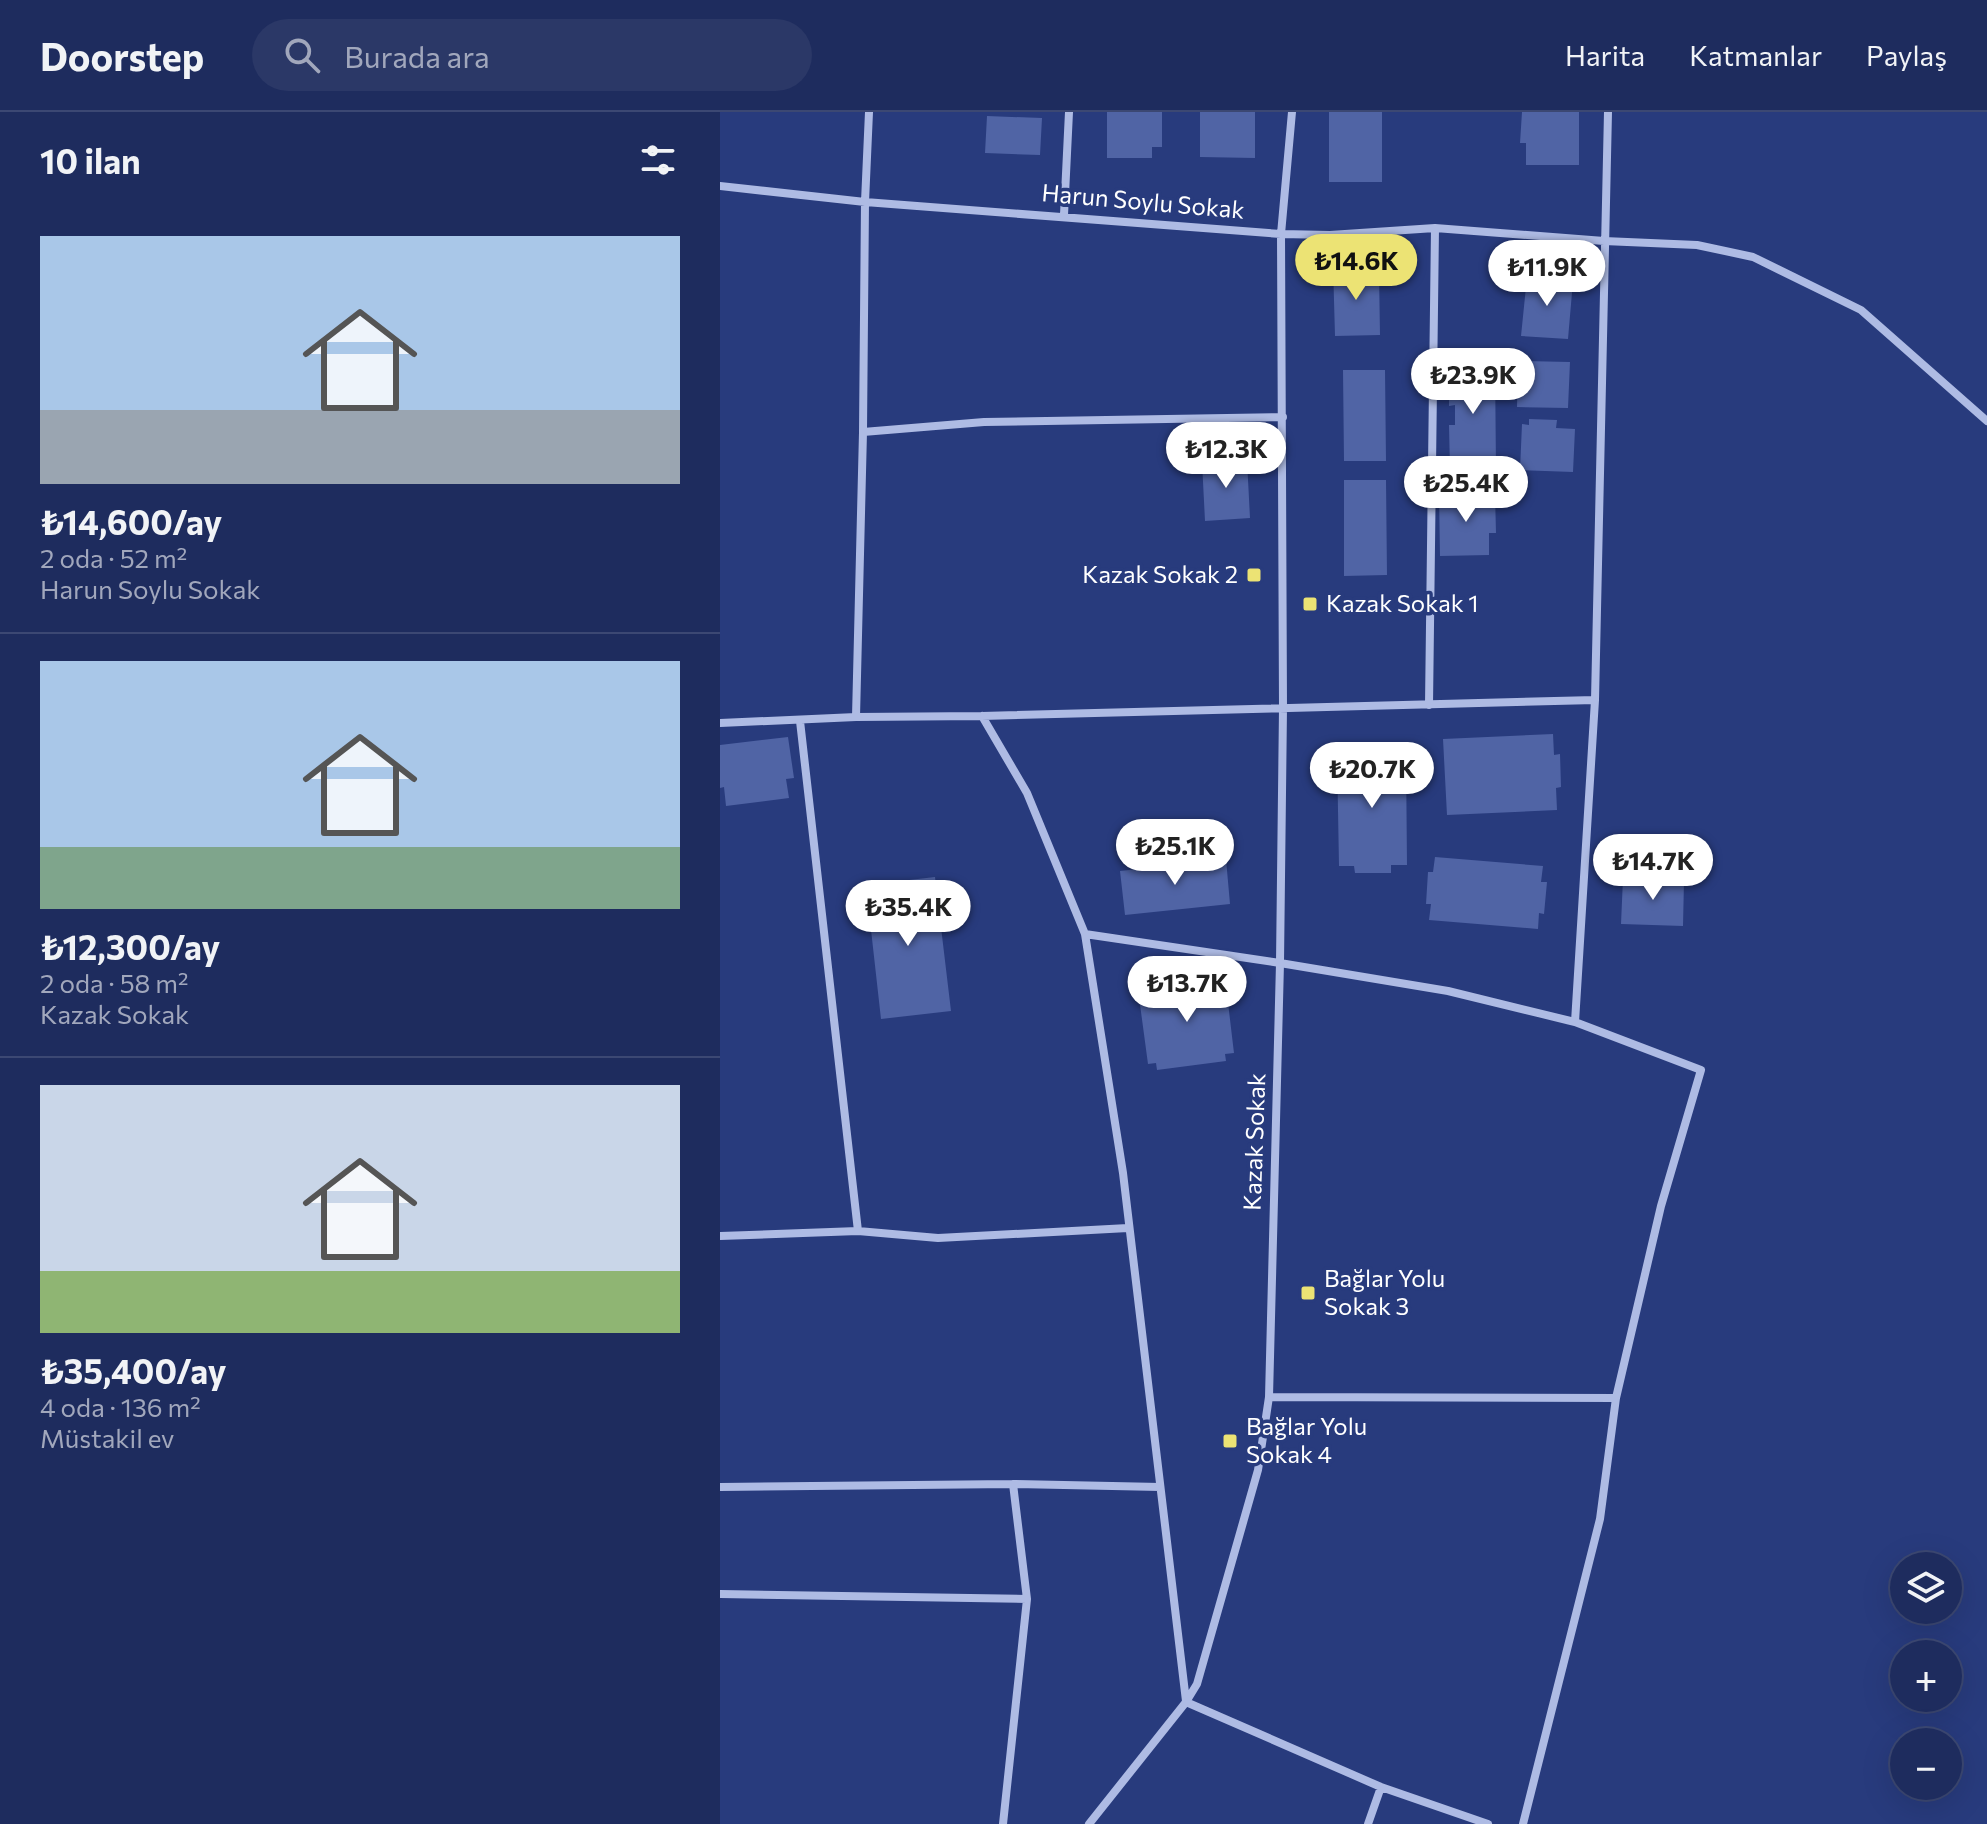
<!DOCTYPE html>
<html lang="tr">
<meta charset="utf-8">
<style>
body{margin:0;font-family:Commissioner,sans-serif;background:#2b3867;color:#f1f3f6;height:100vh;display:flex;flex-direction:column;font-size:30px;white-space:nowrap}
*{box-sizing:border-box;margin:0}
p{font-size:26px;color:#a1a7bc}
.icon{flex:none;width:44px;height:44px;fill:none;stroke:currentColor;stroke-width:2;stroke-linecap:round;stroke-linejoin:round}
.map{position:relative;flex:1;overflow:hidden}
.panel{display:flex;flex-direction:column;background:#1e2c5e;width:720px}
.panel>*{flex:none}
.fabs{position:absolute;left:1170px;top:1440px;display:grid;gap:16px}
.fabs a{display:grid;place-items:center;width:72px;height:72px;border-radius:50%;background:#1e2c5e;box-shadow:0 8px 32px #0002,0 0 0 2px #3c4873;font-size:40px}
.price{position:absolute;translate:-50% -68px;padding:0 18px;border-radius:28px;background:#fff;color:#222;font-size:26px;line-height:52px;filter:drop-shadow(0 2px 4px #0008)}
.price::after{content:'';position:absolute;left:50%;top:48px;width:24px;height:18px;margin-left:-12px;background:inherit;clip-path:polygon(0 0,100% 0,50% 100%)}
.price.current{background:#ece374;color:#111}
ul{padding:0;list-style:none}
li{display:grid;align-content:center;gap:16px;height:424px;padding:0 40px}
li+li{border-top:2px solid #3c4873}
li span{display:grid;place-items:center;height:248px;border-radius:0px;color:#555}
li>.icon{margin-inline-start:auto}
span .icon{width:144px;height:144px;fill:#fffc;stroke-width:1}
li b{font-size:34px}
h2{display:flex;justify-content:space-between;align-items:center;height:96px;padding:0 40px;font-size:34px}
header{display:flex;align-items:center;gap:48px;box-sizing:border-box;height:112px;padding:0 40px;background:#1e2c5e;border-bottom:2px solid #3c4873}
header strong{font-size:38px}
nav{display:flex;gap:44px;margin-inline-start:auto;font-size:28px}
.search{width:560px;height:72px;background:#2b3867;display:flex;align-items:center;gap:20px;box-sizing:border-box;padding:0 28px;border-radius:44px;color:#a1a7bc;font-size:30px}
main{display:flex;flex:1;min-height:0}
.map>svg:first-child{display:block}
.building{fill:#5064a5}
.lines{fill:none;stroke-linecap:round;stroke-linejoin:round}
.minor{stroke:#aebbe4;stroke-width:8}
.poi-dot{fill:#ece374;stroke:#283b7d;stroke-width:3}
.labels{text-anchor:middle;stroke-width:7;stroke-linejoin:round;paint-order:stroke}
.street-label{font-size:24px;fill:#fff;stroke:#283b7d}
.poi-label{font-size:24px;fill:#fff;stroke:#283b7d;text-anchor:start}
</style>
<header>
<strong>Doorstep</strong>
<div class="search"><svg class="icon" aria-label="search" viewBox="0 0 24 24"><circle cx="10" cy="10" r="6"/><path d="M15 15l6 6"/></svg>Burada ara</div>
<nav><a>Harita</a><a>Katmanlar</a><a>Paylaş</a></nav>
</header>
<main>
<section class="panel">
<h2>10 ilan<svg class="icon" aria-label="filters" viewBox="0 0 24 24"><path d="M4 7h16M4 17h16"/><circle cx="9" cy="7" r="2"/><circle cx="15" cy="17" r="2"/></svg></h2>
<ul>
<li><span style="background:linear-gradient(#a9c7e8 70%,#9aa5b1 0)"><svg class="icon" aria-label="home" viewBox="0 0 24 24"><path d="M3 11l9-7 9 7M6 9v11h12V9"/></svg></span><div><b>₺14,600/ay</b><p>2 oda · 52 m²</p><p>Harun Soylu Sokak</p></div></li>
<li><span style="background:linear-gradient(#a9c7e8 75%,#7fa58c 0)"><svg class="icon" aria-label="home" viewBox="0 0 24 24"><path d="M3 11l9-7 9 7M6 9v11h12V9"/></svg></span><div><b>₺12,300/ay</b><p>2 oda · 58 m²</p><p>Kazak Sokak</p></div></li>
<li><span style="background:linear-gradient(#c9d6e8 75%,#8fb573 0)"><svg class="icon" aria-label="home" viewBox="0 0 24 24"><path d="M3 11l9-7 9 7M6 9v11h12V9"/></svg></span><div><b>₺35,400/ay</b><p>4 oda · 136 m²</p><p>Müstakil ev</p></div></li>
</ul>
</section>
<div class="map">
<svg width="1267" height="1712" viewBox="0 0 1267 1712">
<rect width="100%" height="100%" fill="#283b7d"/>
<!-- building -->
<path class="building" d="M387,0H442V35H432V46H387Z
M480,0H535V46L480,45Z
M609,0H662V70H609Z
M802,0H859V53H806V31H800Z
M267,4L322,6L320,43L265,41Z
M613,153H638V161L659,160L660,223L615,224Z
M807,165L853,169L848,227L801,224Z
M798,249L850,250L848,296L797,295Z
M729,250H775L776,358H730L729,313H735V293L729,294Z
M623,258H665L666,349H624Z
M809,307L837,308L836,316L855,317L853,360L800,358L802,312L809,313Z
M527,348L530,406L485,409L482,350Z
M624,368H666L667,463L624,464Z
M775,382L776,421H769V443L720,444L719,383Z
M833,622L834,643L840,642L841,675L836,676L837,698L727,703L723,627Z
M68,625L74,666L66,667L69,686L6,694L4,675L0,676V633Z
M634,637H670V642H686L687,753H671V761H635L634,754H619L617,642H634Z
M715,745L823,754L821,770H827L824,802L819,801L818,817L709,808L711,792H706L708,760H713Z
M506,747L510,792L405,803L400,759Z
M215,765L231,899L161,907L146,773Z
M903,766L964,769L963,814L901,812Z
M496,865L497,875L506,874L514,941L505,942L506,949L437,958L436,951L428,952L419,885L428,883L427,874Z"/>
<g class="lines">
<!-- minor -->
<path class="minor" d="M0,74L145,90L561,122L610,123L715,116L884,129L977,133L1033,145L1141,198L1267,309
M344,103L349,0
M143,320L264,310L563,305
M709,593L715,116
M262,604L307,681L365,822L403,1061L466,1589
M136,605L143,320L145,90L149,0
M80,609L138,1119
M0,611L136,605L262,604L875,588
M365,822L560,851L728,879L855,910
M0,1124L138,1119L218,1126L408,1116
M549,1285L896,1286
M293,1372L440,1375
M0,1375L293,1372L307,1487L283,1712
M0,1482L307,1487
M466,1590L661,1675L768,1712
M369,1712L466,1590L477,1572L538,1358L549,1285L560,851L563,596L561,122L572,0
M648,1712L661,1675
M803,1712L880,1407L896,1286L941,1094L981,958L855,910L875,588L888,0"/>
</g>
<!-- markers -->
<g class="poi-dot">
<rect x="526" y="455" width="16" height="16" rx="4"/>
<rect x="582" y="484" width="16" height="16" rx="4"/>
<rect x="580" y="1173" width="16" height="16" rx="4"/>
<rect x="502" y="1321" width="16" height="16" rx="4"/>
</g>
<g class="labels">
<!-- street labels -->
<g class="street-label">
<text transform="translate(423 90) rotate(5)" y="8">Harun Soylu Sokak</text>
<text transform="translate(535 1030) rotate(-88)" y="8">Kazak Sokak</text>
</g>
<!-- poi labels -->
<g class="poi-label">
<text x="518" y="471" text-anchor="end">Kazak Sokak 2</text>
<text x="606" y="500">Kazak Sokak 1</text>
<text x="604" y="1175">Bağlar Yolu<tspan x="604" dy="28">Sokak 3</tspan></text>
<text x="526" y="1323">Bağlar Yolu<tspan x="526" dy="28">Sokak 4</tspan></text>
</g>
</g>
</svg>
<div class="fabs">
<a><svg class="icon" aria-label="layers" viewBox="0 0 24 24"><path d="M12 4l9 5-9 5-9-5zM3 14l9 5 9-5"/></svg></a>
<a>+</a>
<a>−</a>
</div>
<b class="price current" style="left:636px;top:190px">₺14.6K</b>
<b class="price" style="left:827px;top:196px">₺11.9K</b>
<b class="price" style="left:753px;top:304px">₺23.9K</b>
<b class="price" style="left:506px;top:378px">₺12.3K</b>
<b class="price" style="left:746px;top:412px">₺25.4K</b>
<b class="price" style="left:652px;top:698px">₺20.7K</b>
<b class="price" style="left:455px;top:775px">₺25.1K</b>
<b class="price" style="left:933px;top:790px">₺14.7K</b>
<b class="price" style="left:188px;top:836px">₺35.4K</b>
<b class="price" style="left:467px;top:912px">₺13.7K</b>
</div>
</main>
